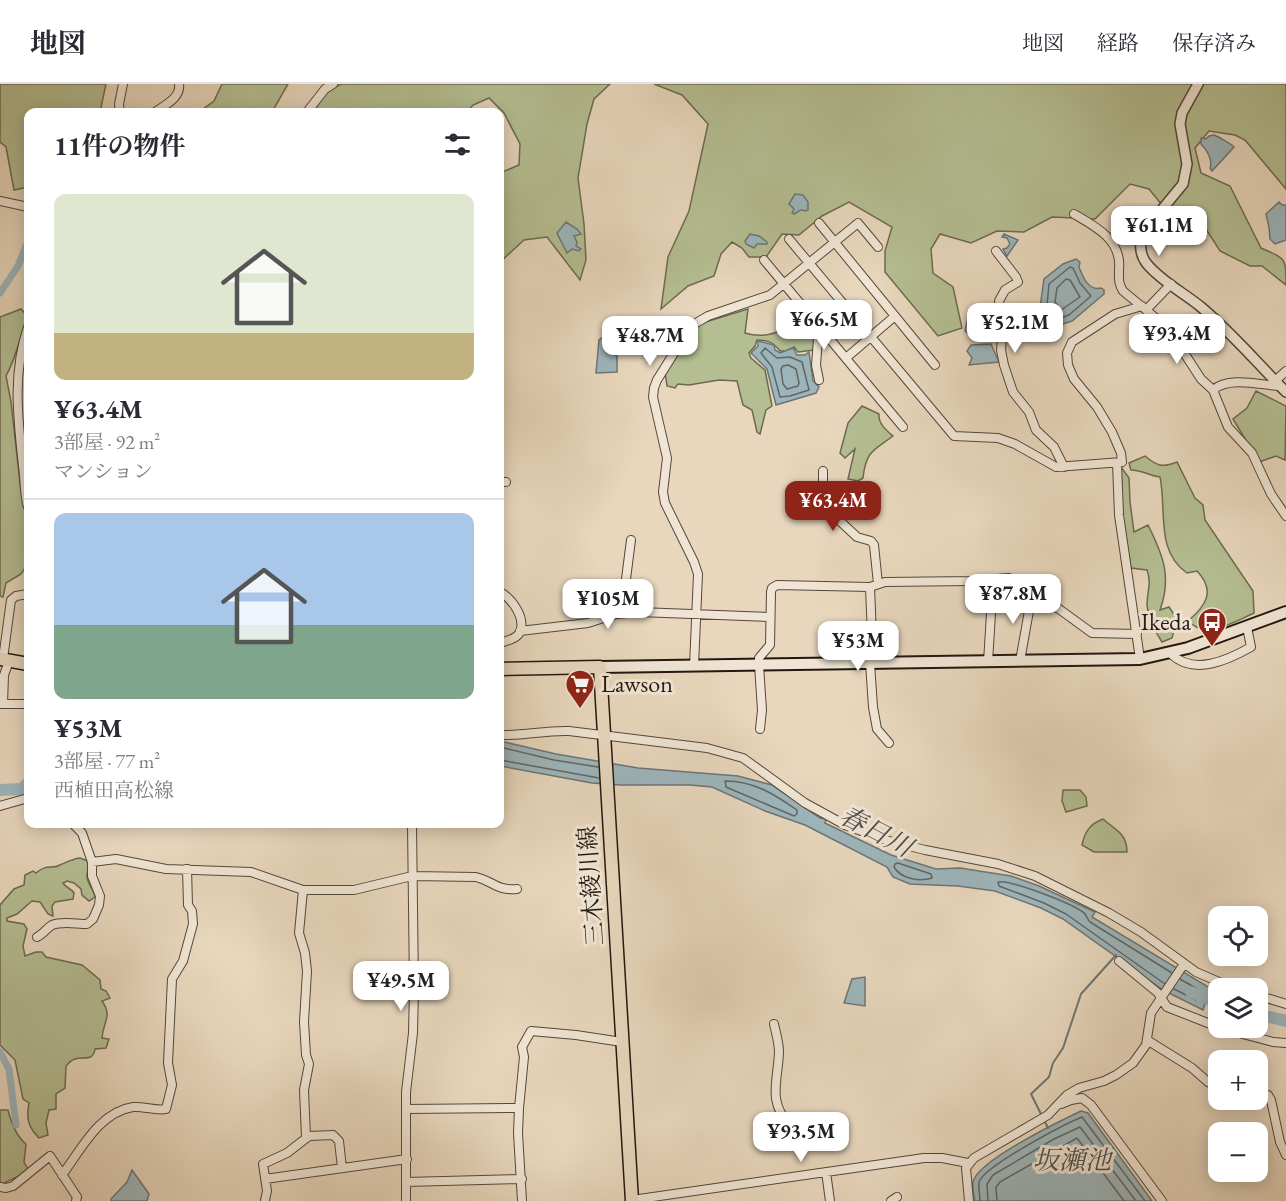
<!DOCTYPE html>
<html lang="ja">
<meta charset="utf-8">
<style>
body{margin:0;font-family:"EB Garamond","Noto Serif JP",serif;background:#f2f2f3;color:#2b2b33;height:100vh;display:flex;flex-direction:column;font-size:22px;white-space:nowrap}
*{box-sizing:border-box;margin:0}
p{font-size:20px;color:#7c7c81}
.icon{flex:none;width:33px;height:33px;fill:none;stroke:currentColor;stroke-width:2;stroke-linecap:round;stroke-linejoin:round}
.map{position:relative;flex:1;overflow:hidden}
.sheet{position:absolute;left:24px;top:24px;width:480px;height:720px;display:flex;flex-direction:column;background:#fff;border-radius:12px;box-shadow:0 3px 15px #0003}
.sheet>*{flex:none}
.controls{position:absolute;left:1208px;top:822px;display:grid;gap:12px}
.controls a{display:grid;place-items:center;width:60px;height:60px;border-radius:12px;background:#fff;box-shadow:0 3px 15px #0003;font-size:30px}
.price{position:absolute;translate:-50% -51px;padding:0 14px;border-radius:12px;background:#fff;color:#222;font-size:20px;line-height:39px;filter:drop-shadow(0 2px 3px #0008)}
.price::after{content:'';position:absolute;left:50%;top:36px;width:18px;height:14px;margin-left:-9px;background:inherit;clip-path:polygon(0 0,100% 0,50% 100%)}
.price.on{background:#8f2418;color:#fff}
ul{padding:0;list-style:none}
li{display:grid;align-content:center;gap:12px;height:318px;padding:0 30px}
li+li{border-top:2px solid #e1e1e2}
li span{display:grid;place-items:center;height:186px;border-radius:12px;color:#555}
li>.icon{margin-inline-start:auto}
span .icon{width:108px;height:108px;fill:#fffc;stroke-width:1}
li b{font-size:26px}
h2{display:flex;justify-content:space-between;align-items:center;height:72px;padding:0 30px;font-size:26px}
header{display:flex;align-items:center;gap:36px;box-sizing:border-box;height:84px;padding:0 30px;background:#fff;border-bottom:2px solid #e1e1e2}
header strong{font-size:28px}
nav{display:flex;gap:33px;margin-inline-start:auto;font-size:21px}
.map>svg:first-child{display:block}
.green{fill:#b4be92;stroke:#6c6a51;stroke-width:1.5}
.water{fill:#9db6bc;stroke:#6c7677;stroke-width:1.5}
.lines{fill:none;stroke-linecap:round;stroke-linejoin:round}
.shore{stroke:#606666;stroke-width:1.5}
.stream{stroke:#6c7677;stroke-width:2}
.canal{stroke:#9db6bc;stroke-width:7}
.river{stroke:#9db6bc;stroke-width:12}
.minor-casing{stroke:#54473b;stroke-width:10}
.tertiary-casing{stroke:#54473b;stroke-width:12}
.secondary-casing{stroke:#231710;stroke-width:14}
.primary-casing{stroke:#231710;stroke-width:15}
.minor{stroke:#f0e5d4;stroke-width:8}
.tertiary{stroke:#f0e5d4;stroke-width:9}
.secondary{stroke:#f0e5d4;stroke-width:10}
.primary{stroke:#e8d7bd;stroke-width:12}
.labels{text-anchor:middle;stroke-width:6;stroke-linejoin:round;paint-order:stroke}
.poi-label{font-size:24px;fill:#231710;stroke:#f0e5d4;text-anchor:end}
.street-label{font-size:24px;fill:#231710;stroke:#f0e5d4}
.water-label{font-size:26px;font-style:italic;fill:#4e4f4c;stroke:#f0e5d4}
</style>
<header>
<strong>地図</strong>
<nav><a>地図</a><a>経路</a><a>保存済み</a></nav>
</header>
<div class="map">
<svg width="1286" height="1117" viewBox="0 0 1286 1117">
<rect width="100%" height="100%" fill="#e8d7bd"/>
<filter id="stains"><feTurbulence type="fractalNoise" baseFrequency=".00333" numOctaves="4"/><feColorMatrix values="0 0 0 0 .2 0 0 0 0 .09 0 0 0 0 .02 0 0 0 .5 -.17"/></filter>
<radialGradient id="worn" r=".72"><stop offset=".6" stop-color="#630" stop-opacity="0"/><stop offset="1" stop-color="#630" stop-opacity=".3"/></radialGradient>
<!-- green -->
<path class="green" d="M0,0H106L100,28H28V103L14,106L6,63L0,58Z
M222,0H288L272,28H199L214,17Z
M341,0H610L594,15L587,40L578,94L584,140L586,176L580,196L547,153L524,156L500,178V89L519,81L520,60L504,29L489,14L473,21L467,28H313L326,8Z
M654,0H1286V105L1245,56L1235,51L1209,47L1195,64L1201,89L1230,102L1261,164C1286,175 1286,173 1286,201L1262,182H1250L1220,167L1197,131L1174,136L1149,105L1130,100L1095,135L1052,133L1024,148L997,147L971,159L940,150L931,165L933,189L953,203L962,244L938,252L885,188V167L892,143L849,118L822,132L799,151L782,150L766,173H749L742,164L732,158L721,170L714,192L688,202L661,225L668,173L689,127L708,40L682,11Z
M21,225L28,233C20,253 16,274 6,292L11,318L21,407L28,437V480L21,490L6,499L3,513L0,512V233Z
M748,225L745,249C771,257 784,243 809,236L816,245L814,266L798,268L794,263L786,267H780C773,258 768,256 757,256L755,262L749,269L751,274L765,286L772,322L766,326L760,350L757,348L752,326L743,321L737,297L719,296L689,301L678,300L675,304L667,302L665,288L686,254L699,240Z
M1256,307L1286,322L1285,376L1276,372L1259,378L1233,335L1247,324Z
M862,322L879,330C878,340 887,347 893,352C873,367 866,367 863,394L858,397L848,395L855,365L845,374L840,369L848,339Z
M1145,372C1157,382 1162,384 1177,378L1195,414L1203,421L1205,436L1253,507L1254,529C1234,538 1206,556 1188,537C1206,522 1216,507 1197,487L1187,489C1155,467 1167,426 1160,393C1149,392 1143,386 1131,386L1129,379Z
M1121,383L1129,394L1130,418L1134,448L1148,441C1163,471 1172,493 1160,526L1169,523L1177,535L1172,554L1162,558C1154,546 1148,535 1147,521C1147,506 1152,501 1147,486L1131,484L1123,437Z
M1063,706H1080L1086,713L1087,722L1066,728L1062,717Z
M1103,735C1115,746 1127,749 1127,768H1094L1082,761C1085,747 1090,740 1103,735Z
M80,774L88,777C89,783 87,787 87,793C88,801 94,805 95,813L89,817L82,811L81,805L74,799L67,797L63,799C66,804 71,804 74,809L73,815L55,818L52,822L53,832L48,830L40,818L32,817L17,830L7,834V837L24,840L27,845L23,862L25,872L36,868H42L46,873L82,881L100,896L101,905L106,907L110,914L102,917C113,933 103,937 102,954L109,955L106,964L95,965C93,978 84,972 75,975C71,976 69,979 66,982L65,1004L56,1010V1025L49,1026L46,1039L48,1051L39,1054C28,1043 26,1034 29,1019L23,1015L15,976L0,961V821L14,805L24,801L25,791L33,787L36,789C48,779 51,786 60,781C67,778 72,775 80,774Z
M0,1026H8C11,1038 16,1052 26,1060L24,1078L28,1085L23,1090L0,1101Z"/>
<!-- water -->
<path class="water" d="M1214,51C1217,52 1233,61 1234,63L1212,87L1210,84C1213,76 1207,66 1201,60V54L1206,55L1209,52Z
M795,110L803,111L808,118V126L805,127C799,124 799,128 794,130L792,129L794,125L789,120Z
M1279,118L1282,121H1286V156L1275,160L1270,155L1269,143L1266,130Z
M566,138L577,145L581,150L574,152L577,158L576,162L581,165L579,167L572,165L567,169L557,149Z
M750,150L759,152L767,158V160H757L754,164L746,160L745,157Z
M1004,150L1018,156L1007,172L1003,165L1007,164L1010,160L1007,154L1002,153Z
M1076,175L1080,178L1079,183C1083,193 1088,207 1101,204L1104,206V210L1072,237L1050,244V236L1040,224L1044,195L1063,180Z
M984,230C993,234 995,240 996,249L969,250L965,247L967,237L971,236L973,232L980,234Z
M605,252L610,254L612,259L611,264L613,269L617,272V288L596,289L599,256Z
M758,257L774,261L775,266L780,269L793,264L797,271H805L809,268L813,297L819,303L816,309L776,321L767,285L751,269L758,262Z
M991,260L999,278L969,281L972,274L967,267L971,261Z
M500,657L556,670L638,684L738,692L772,701L820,734L821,733L826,736L825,739L891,771L936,785L960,784L1011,792L1039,802L1095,828L1092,833L1210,904L1203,926L1163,906L1063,835L1041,824L995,807L958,802L910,800L893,793L887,783L805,741L765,727L712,703L690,701H621L592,699L500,682Z
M865,893V922L844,919L852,895Z
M1081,1027L1088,1029L1152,1117H975C974,1111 972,1104 973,1098C977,1077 1060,1037 1081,1027Z
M132,1086L149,1110L147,1117H111V1115L127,1098Z"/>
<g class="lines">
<!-- shore -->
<path class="shore" d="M1070,183L1073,184L1080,199L1091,212L1069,231L1058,235L1047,221L1049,200Z
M1066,195L1070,196L1080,213L1061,226L1055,218L1057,204Z
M765,264L777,274L790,273L802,278L809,306L790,312L780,313L772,283L761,269Z
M788,281L796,285L799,299L798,302L787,305L783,300L781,285L783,282Z
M500,663L554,676L598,683
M500,676L599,694
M725,697C754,697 774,710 797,726V730L794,732L726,703Z
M898,779L931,790L932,794C920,798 901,795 894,783L895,780Z
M1165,900L1066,830L1044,819L999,802L998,798C1009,795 1077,821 1085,830C1087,833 1088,836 1090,838L1172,889
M1174,905L1196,916L1200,915L1201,907L1180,895
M980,1117C980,1111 978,1103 979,1098C984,1082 1065,1040 1082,1033L1145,1117
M988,1117L987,1100L993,1091L1054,1055L1080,1043L1136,1117
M997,1117L996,1103L1000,1098L1077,1054L1124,1117"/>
<!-- stream -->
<path class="stream" d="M1048,1044L1031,1010L1049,993L1053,979L1063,964L1081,910L1116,871"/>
<!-- canal -->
<path class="canal" d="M0,209L18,182L28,157
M0,968L9,985L16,1041"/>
<!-- river -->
<path class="river" d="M0,706L22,705L28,699
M1191,908L1218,919
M1257,930L1286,937"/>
<!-- minor casing -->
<g class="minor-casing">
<path id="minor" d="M120,28L119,20L123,0
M155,28C165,21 181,14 179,0
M307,28L325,5L333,0
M0,117L28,123
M1074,130C1095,142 1122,156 1119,185C1119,194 1118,199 1123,207L1168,244L1201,295L1213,306L1228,343L1252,369L1271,410L1286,432
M819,139L935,281
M789,155L954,352L998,354L1015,360L1056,383L1122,378L1121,369L1112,348L1097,323L1074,295L1068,281L1067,269L1072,258L1115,230L1142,222
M996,167L1016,193L1018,198L1005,206L999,217L1002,254L1001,266L1004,281L1013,308L1029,328L1036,346L1054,363L1064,383
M764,176L903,343
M1146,226L1171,200
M819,242L816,281L819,296
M28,243C12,289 18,335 23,382C25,395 24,411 28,423
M846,274L895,232
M1275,297L1286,287
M1213,306C1229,292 1260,301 1279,302
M1117,379L1119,431L1140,575
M823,387V416L825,423L857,453L871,457L874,461L878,500
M500,398H506
M631,456L626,495L639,528
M870,503L872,552L870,579L873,623L877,645L889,659
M500,508C511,514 526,533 520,548C517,555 506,557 500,559
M520,547L588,539L616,530L639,528L770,533
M1171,570C1194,592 1228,576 1251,563L1247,543
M3,575L11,516L16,512L28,510
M1020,577L1032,510
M988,578L992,513L994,507
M694,582L698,490L694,478L665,419L663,408L667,374L653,313L654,304L657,296L691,242L708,232L770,211L858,139L878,163
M0,620H28
M3,620L4,591L9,577
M760,645L762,626L759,581V574L770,561L771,508L772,504L777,501L870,503L885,498L972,497L1009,494L1025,503L1045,518L1059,525L1092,549L1137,550
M500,651C523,652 546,646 569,647L707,664L743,674L805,719L845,741L889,757L925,766L998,780L1035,792L1109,829L1141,848L1196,888L1233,904
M0,722L28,714
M73,740L82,749L92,778L116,775L166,785L251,788L303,806H354L412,792L476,793C495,798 497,807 517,805
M303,806L299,849L305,869L307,887L304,938L306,971L309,980L304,1006L306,1053
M37,853C43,850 47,844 52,841C62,837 76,840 87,840L93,835L99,821L100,812L92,792V778
M1119,877L1158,909L1167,923L1218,943
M1257,911L1286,920
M774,940C776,949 779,959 779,968C778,997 767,1018 790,1041H795
M1220,944L1273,958L1286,959
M1147,956L1192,984L1208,998L1218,1003
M1257,1012L1268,1011L1271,1016L1280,1058L1286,1071
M1061,1020L1071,1016L1082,1014L1091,1021L1162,1117
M406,1025L519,1024
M826,1088L830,1117
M62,1091C81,1066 99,1028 133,1023C144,1022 155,1027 166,1025L172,1001L168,979L172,895L183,877L193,840L192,827L188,821L187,785
M265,1095L407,1075
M406,1098L522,1095
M0,1103L6,1104L13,1102L50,1072L77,1113L76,1117
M265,1116L267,1107L263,1080L287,1069L309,1052L333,1051L339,1057L342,1084
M632,1116L924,1074H942L968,1079
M406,1117V1008L413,949L414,905L412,740
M522,1117L518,1049L519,1024L524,973L522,963L531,947L576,951L622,958
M891,1117L897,1113
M969,1117L966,1084L974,1074L1048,1031L1067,1011L1079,1004L1104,997L1116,991L1133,979L1146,961L1151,929L1184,880"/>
</g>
<!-- tertiary casing -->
<g class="tertiary-casing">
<path id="tertiary" d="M1198,0L1182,29L1180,40L1187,80L1183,100L1145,146C1139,157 1139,170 1147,180C1161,197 1184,209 1201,223C1232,249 1258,280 1286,308"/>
</g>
<!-- secondary casing -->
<g class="secondary-casing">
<path id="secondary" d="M600,583L1140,575L1188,564L1286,528"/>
</g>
<!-- primary casing -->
<g class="primary-casing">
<path id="primary" d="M0,575L28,580
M500,585L600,583L632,1117"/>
</g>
<!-- minor -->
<use href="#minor" class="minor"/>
<!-- tertiary -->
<use href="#tertiary" class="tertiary"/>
<!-- secondary -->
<use href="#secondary" class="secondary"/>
<!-- primary -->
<use href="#primary" class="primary"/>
</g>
<!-- icons -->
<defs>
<g id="bus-pin" transform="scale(1.5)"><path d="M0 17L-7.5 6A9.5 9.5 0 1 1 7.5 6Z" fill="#8f2418" stroke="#f0e5d4"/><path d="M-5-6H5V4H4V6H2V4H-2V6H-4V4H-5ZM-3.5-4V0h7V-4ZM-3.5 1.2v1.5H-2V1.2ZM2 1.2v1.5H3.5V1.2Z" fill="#fff"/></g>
<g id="supermarket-pin" transform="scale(1.5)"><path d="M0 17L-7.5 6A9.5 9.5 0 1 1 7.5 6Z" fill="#8f2418" stroke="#f0e5d4"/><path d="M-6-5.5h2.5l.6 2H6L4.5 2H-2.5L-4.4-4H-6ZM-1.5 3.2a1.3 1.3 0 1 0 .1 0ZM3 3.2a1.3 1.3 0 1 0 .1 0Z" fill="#fff"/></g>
</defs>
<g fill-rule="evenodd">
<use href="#bus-pin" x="1212" y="538"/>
<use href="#supermarket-pin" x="580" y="600"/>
</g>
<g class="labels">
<!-- poi labels -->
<g class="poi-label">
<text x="1191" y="546">Ikeda</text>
<text x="601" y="608" text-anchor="start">Lawson</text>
</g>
<!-- street labels -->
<g class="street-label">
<text transform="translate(591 802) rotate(-94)" y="8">三木綾川線</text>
</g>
<!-- water labels -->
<g class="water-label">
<text transform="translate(876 747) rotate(28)" y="9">春日川</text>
<text x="1072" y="1085">坂瀬池</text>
</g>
</g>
<rect width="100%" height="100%" filter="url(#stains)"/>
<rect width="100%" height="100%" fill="url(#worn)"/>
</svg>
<div class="controls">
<a><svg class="icon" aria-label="locate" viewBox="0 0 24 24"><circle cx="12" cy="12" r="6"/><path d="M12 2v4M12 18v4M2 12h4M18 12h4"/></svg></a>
<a><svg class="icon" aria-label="layers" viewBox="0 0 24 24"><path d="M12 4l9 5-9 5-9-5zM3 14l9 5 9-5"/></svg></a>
<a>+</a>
<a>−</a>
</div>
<b class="price" style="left:1159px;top:173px">¥61.1M</b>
<b class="price" style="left:824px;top:267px">¥66.5M</b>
<b class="price" style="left:1015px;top:270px">¥52.1M</b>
<b class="price" style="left:1177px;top:281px">¥93.4M</b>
<b class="price" style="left:650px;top:283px">¥48.7M</b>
<b class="price on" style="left:833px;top:448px">¥63.4M</b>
<b class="price" style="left:1013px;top:541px">¥87.8M</b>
<b class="price" style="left:608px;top:546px">¥105M</b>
<b class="price" style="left:858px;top:588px">¥53M</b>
<b class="price" style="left:401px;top:928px">¥49.5M</b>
<b class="price" style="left:801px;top:1079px">¥93.5M</b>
<section class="sheet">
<h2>11件の物件<svg class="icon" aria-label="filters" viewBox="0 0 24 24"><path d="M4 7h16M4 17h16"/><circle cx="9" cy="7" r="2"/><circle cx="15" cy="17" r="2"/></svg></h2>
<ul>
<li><span style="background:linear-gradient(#dfe7d0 75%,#c2b280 0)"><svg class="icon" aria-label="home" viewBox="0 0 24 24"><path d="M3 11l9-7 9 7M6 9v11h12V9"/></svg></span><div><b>¥63.4M</b><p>3部屋 · 92 m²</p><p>マンション</p></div></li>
<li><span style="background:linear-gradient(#a9c7e8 60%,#7fa58c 0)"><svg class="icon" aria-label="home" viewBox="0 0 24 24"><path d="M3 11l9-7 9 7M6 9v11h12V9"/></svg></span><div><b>¥53M</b><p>3部屋 · 77 m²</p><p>西植田高松線</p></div></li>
</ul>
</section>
</div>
